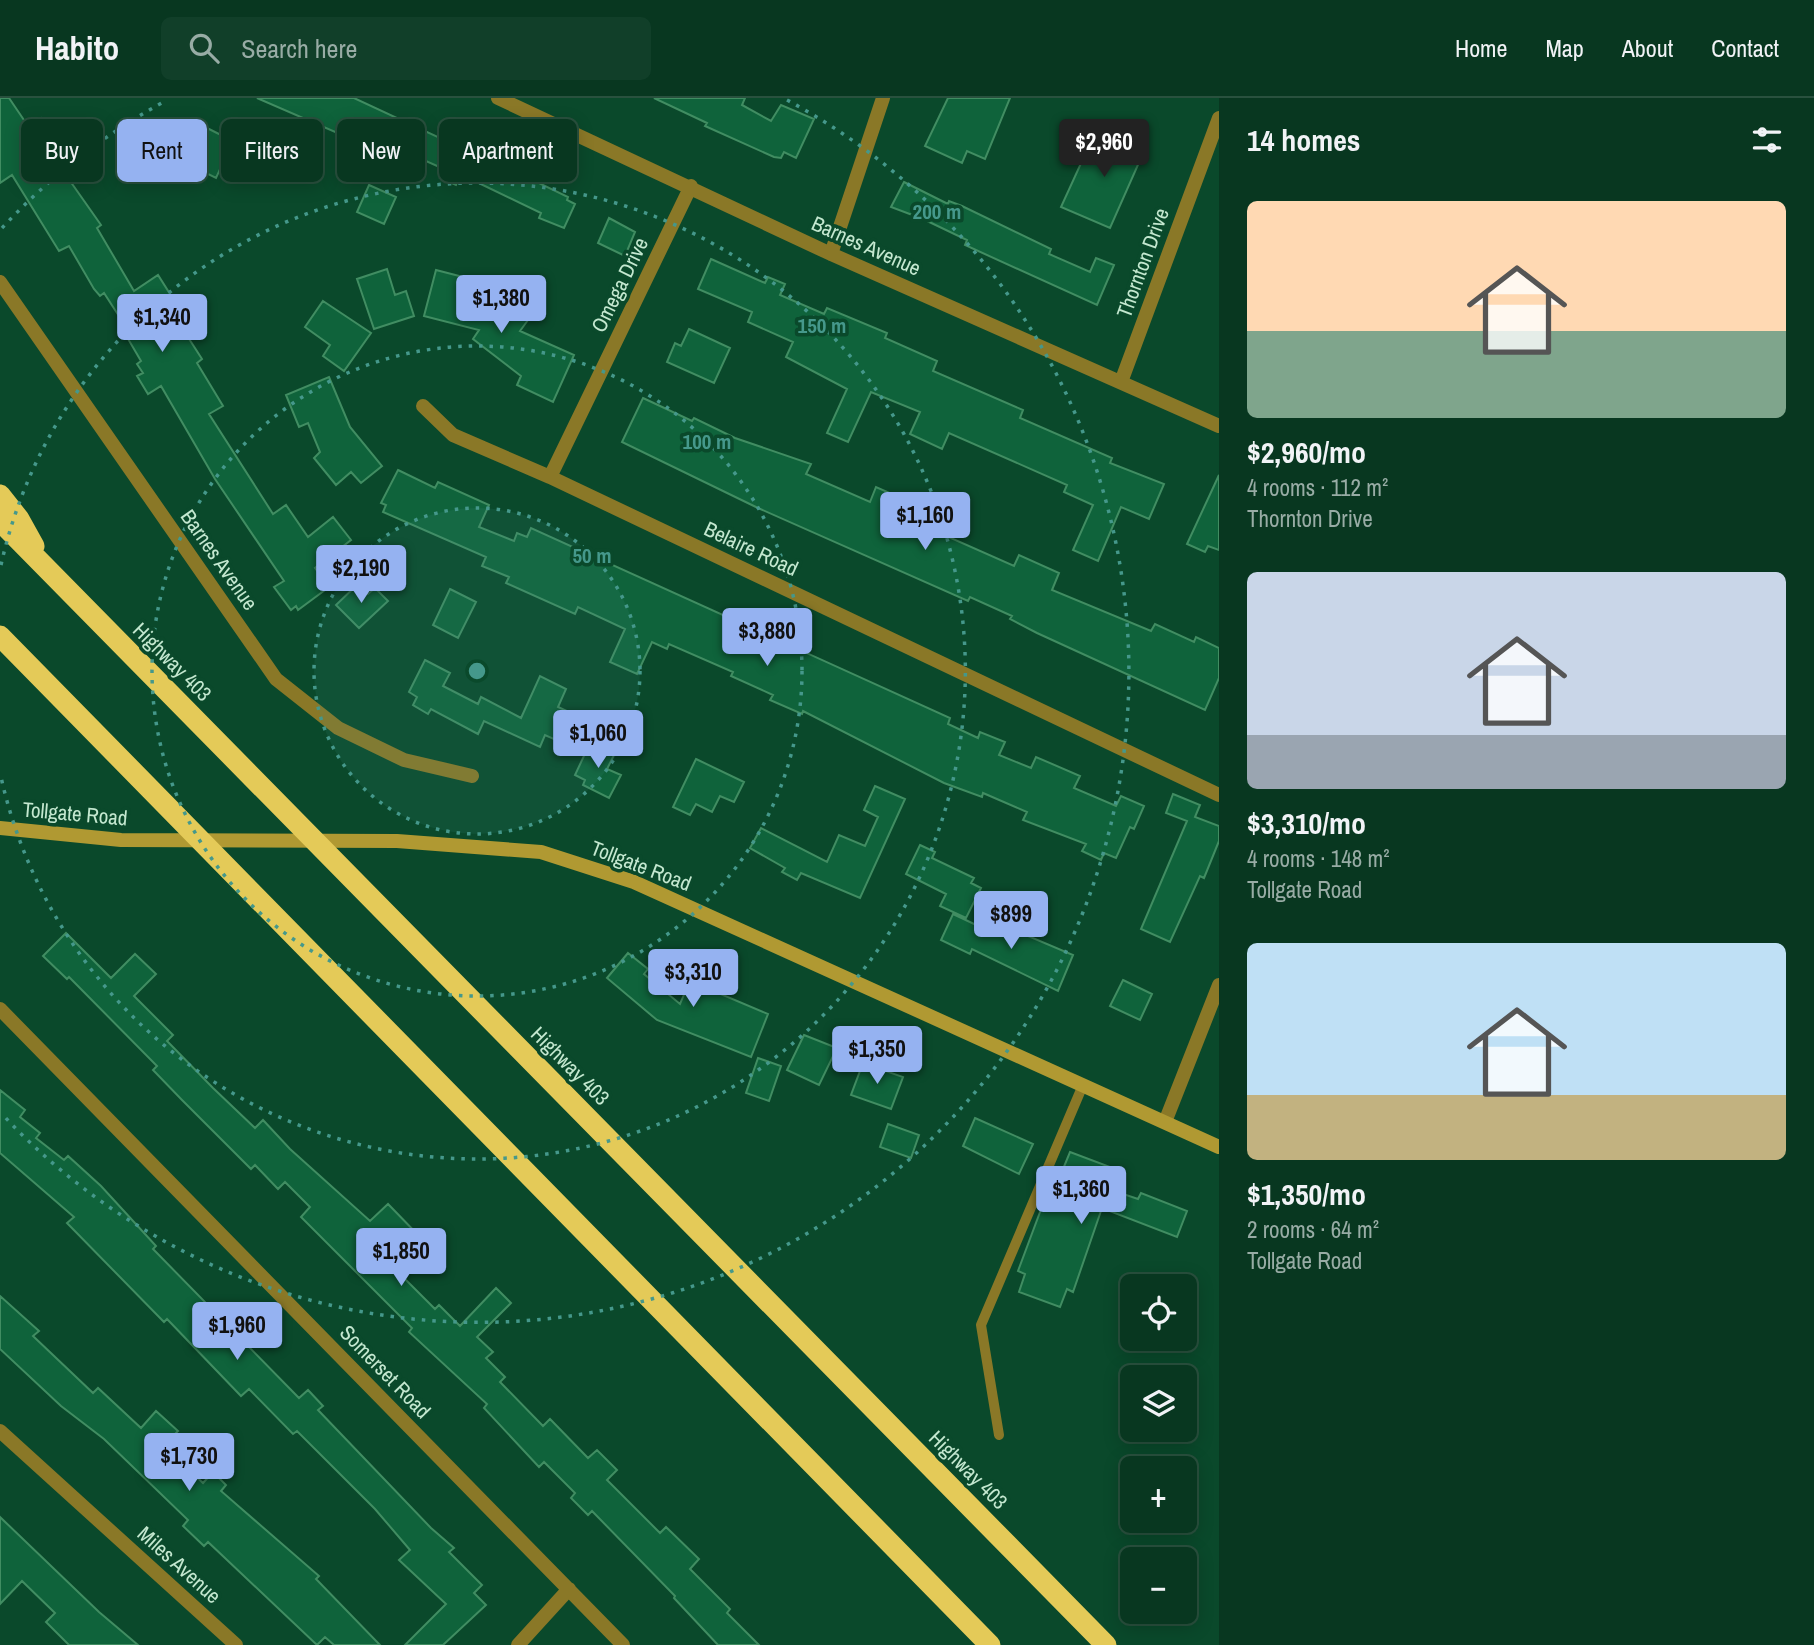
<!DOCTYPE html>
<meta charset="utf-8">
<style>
body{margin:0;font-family:"Archivo Narrow",sans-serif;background:#113f29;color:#f1f3f6;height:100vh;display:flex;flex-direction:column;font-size:26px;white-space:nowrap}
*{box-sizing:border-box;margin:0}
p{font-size:23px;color:#98aca5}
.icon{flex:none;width:38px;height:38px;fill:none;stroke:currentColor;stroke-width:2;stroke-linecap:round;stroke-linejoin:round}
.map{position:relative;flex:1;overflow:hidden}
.drawer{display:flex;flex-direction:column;background:#083720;width:595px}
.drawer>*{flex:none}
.top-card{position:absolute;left:21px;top:21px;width:665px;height:63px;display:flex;gap:14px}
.tools{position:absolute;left:1120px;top:1176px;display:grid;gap:14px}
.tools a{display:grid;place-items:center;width:77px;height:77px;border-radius:10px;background:#083720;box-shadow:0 4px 18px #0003,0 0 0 2px #29513e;font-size:35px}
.price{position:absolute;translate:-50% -60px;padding:0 16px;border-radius:7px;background:#95b2f1;color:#111;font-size:23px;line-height:46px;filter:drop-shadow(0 2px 4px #0008)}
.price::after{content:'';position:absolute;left:50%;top:42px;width:21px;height:16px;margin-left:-10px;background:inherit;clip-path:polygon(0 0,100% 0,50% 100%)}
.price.selected{background:#222;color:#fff}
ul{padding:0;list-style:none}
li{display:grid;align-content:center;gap:14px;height:371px;padding:0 28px}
li span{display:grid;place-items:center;height:217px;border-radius:10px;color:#555}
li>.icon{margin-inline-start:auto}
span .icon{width:126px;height:126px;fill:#fffc;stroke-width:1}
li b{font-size:30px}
h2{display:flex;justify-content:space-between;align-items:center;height:84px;padding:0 28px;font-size:30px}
.pill{padding:0 24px;border-radius:10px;background:#083720;box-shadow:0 4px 18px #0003,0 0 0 2px #29513e;font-size:24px;line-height:63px}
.pill.selected{background:#95b2f1;color:#111}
header{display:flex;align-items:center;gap:42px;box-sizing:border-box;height:98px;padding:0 35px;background:#083720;border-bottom:2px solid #29513e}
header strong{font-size:33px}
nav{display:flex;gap:38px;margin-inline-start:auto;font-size:24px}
.search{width:490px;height:63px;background:#113f29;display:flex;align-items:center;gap:18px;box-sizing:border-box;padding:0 24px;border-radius:10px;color:#98aca5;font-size:26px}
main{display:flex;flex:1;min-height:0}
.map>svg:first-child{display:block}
.building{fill:#0f633b;stroke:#418d62;stroke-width:2}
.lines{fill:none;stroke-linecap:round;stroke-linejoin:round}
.service{stroke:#8a7827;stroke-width:10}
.minor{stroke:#8a7827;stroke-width:14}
.secondary{stroke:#b09932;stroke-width:14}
.motorway{stroke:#e4ca58;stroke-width:21}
.ring{fill:none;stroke:#45988b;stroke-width:3.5;stroke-dasharray:3.5 7}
.labels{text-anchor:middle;stroke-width:7;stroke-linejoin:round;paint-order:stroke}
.street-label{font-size:21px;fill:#c4e8d0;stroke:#0a492b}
.centre{fill:#45988b;stroke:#0a492b;stroke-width:3.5}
.ring-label{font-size:21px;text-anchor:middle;font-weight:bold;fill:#45988b;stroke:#0a492b;stroke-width:7;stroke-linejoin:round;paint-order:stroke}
</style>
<header>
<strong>Habito</strong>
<div class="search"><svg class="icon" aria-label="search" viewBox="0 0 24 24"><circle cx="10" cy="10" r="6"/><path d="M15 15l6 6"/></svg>Search here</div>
<nav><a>Home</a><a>Map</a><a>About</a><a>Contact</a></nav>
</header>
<main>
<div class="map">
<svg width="1219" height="1547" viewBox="0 0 1219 1547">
<rect width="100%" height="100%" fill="#0a492b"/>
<!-- building -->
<path class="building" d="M0,0H9L28,28L41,20L59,46L49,53L101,127L97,130L134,193L158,177L182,215L175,219L202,261L197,265L223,308L209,316L273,416L286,407L308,439L333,419L351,442L315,470L329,489L298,512L296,508L291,512L274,489L284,483L215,381L161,288L148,296L137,278L143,275L137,266L141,263L124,234L128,232L104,195L100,198L94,191L69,148L59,153L12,77L0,85Z
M257,0H354L444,42L448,33L474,43L470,52L568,99L567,102L575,106L564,130L539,120L541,115L460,76L456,87L440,80L444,71L406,54L402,63Z
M654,0H745L742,7L771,23L781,7L814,21L796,60L784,54L781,60L774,59L705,28L707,25Z
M948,0H1010L985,61L967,53L962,65L925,48Z
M207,30L233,43L216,80L194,69L198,62L193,60Z
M1121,31L1142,40L1135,57L1141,60L1110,130L1061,109L1093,39L1113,47Z
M904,84L948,106L949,103L962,108L1051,151L1049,156L1090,174L1096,160L1114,167L1097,207L965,147L967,142L923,121L891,109Z
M369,87L396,99L384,126L357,114Z
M609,120L635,134L625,158L598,145Z
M711,161L765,185L768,179L785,186L780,197L824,216L827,210L887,235L885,240L937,263L933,273L1023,312L1020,320L1112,360L1110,365L1164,386L1149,421L1121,409L1098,463L1073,452L1093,407L1064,394L1067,387L949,335L942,351L910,336L920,314L871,294L848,344L827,335L847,291L786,259L793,244L748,224L752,214L698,191Z
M387,171L395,197L406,193L414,218L374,231L357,181Z
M436,172L467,180L462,199L498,209L503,203L528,222L520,233L574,257L553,304L517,287L521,278L473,241L479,232L424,218Z
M323,203L371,235L344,273L323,258L330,247L305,229Z
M689,231L730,250L714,285L667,264L675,245L681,248Z
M329,279L350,329L382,368L361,385L351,374L336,387L314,360L320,354L308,325L299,329L286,297Z
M643,300L692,323L694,320L735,340L811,366L806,376L870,404L876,389L908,403L901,418L1014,468L1019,457L1059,475L1052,492L1151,533L1155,526L1194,544L1196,539L1219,550V580L1205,612L1037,535L1010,521L1012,518L970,499L968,503L758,410L622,344Z
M398,372L435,390L438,384L489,407L479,429L514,443L517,435L527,439L531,430L950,620L948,626L978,640L980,634L1005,644L999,657L1031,670L1036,659L1080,678L1074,690L1116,708L1121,698L1144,708L1134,731L1130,729L1116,760L1104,755L1101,762L1082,753L1086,746L1023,722L1027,714L983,695L982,699L944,685L803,613L802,616L770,602L773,597L731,578L733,574L669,546L667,551L652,544L637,576L610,564L625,531L578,509L575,516L506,485L509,479L482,468L486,459L383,414L386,407L381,405Z
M1219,377V452L1208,448L1205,454L1187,446Z
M358,486L368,496L375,490L388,503L359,530L336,507Z
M450,491L476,504L458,540L433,527Z
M425,562L450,575L443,588L478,606L481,599L521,620L540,578L566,591L558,609L593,625L581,653L545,637L540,649L484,623L478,636L431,611L428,616L413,607L417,599L409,594Z
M591,643L615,655L607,671L621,677L609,700L583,687L585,682L575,677Z
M696,661L744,684L734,704L720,698L712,714L696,706L690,717L673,709Z
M875,688L905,701L860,800L801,775L797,782L782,774L785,770L750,750L761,730L827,764L839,737L865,748L878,719L864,712Z
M1173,696L1200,707L1195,719L1219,728V743L1204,780L1200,778L1170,844L1141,831L1187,723L1166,715Z
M920,747L935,754L932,760L974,780L971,785L981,790L966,820L940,808L946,796L906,776Z
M953,816L995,836L1000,826L1073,857L1058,893L972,851L970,856L941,842Z
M66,835L111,880L135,856L156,876L134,898L173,937L167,943L213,990L255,1030L263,1022L290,1051L370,1123L388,1106L422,1141L393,1169L435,1211L439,1207L460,1228L496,1190L511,1205L477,1239L493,1254L486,1260L505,1279L500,1284L543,1328L550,1321L588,1360L597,1352L617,1372L607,1382L660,1435L666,1429L699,1461L690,1471L730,1511L727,1515L759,1547H718L674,1500L675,1498L592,1413L588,1417L571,1400L575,1395L544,1364L539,1369L484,1310L487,1306L409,1234L412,1230L301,1119L310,1109L285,1084L278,1091L255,1067L251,1071L182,1002L153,972L157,968L69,879L67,881L43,858Z
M628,855L648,871L644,876L680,906L690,883L768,916L751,959L657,922L607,880Z
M1123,882L1152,896L1140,922L1110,908Z
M804,937L837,950L819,987L787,972Z
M758,960L781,968L769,1003L746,995Z
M863,965L903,979L891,1011L851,997Z
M0,992L25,1012L20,1019L40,1035L36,1040L64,1062L68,1058L101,1088L156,1148L153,1151L299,1300L308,1292L323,1308L318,1312L431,1430L454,1450L449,1454L482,1487L474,1495L486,1507L443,1547H405L446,1506L399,1462L410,1452L375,1411L297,1333L293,1336L249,1291L241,1298L167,1221L164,1224L67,1125L74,1119L0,1055Z
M975,1020L1033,1046L1019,1076L963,1048Z
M888,1026L919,1037L911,1060L880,1049Z
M1070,1054L1110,1069L1102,1089L1138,1101L1141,1095L1187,1113L1177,1139L1102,1110L1073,1194L1067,1191L1060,1209L1019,1194L1025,1176L1018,1173L1055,1074L1061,1076Z
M0,1198L39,1233L33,1238L93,1295L98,1290L141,1330L156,1313L178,1333L163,1348L203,1385L213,1374L226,1387L221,1393L319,1478L316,1481L380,1547H334L325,1539L317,1547L208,1444L204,1448L183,1428L188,1422L104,1341L61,1308L0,1251Z
M0,1419L99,1514L138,1547H69L46,1524L55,1515L22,1483L0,1506Z"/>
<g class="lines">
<!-- service -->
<path class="service" d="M999,1337L981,1227L1083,987"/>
<!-- minor -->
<path class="minor" d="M498,0L831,156L1219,328
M831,156L883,0
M0,184L276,581L338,630L404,662L472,678
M1121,284L1219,20
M423,308L453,337L550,379L1219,697
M550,379L691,88
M0,911L623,1547
M1165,1024L1219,887
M0,1333L236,1547
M518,1547L569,1491"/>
<!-- secondary -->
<path class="secondary" d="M0,730L121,742L397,743L541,754L634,784L1219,1049"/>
<!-- motorway -->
<path class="motorway" d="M0,397L19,421L34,448
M0,423L1106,1547
M0,538L990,1547"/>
</g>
<!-- distance rings -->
<circle cx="477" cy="573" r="163" fill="#45988b" fill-opacity=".12"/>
<g class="ring">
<circle cx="477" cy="573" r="163"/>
<circle cx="477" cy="573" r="325"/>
<path d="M1 467A488 488 0 1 1 1 679"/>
<path d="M2 130A650 650 0 0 1 167 2M787 2A650 650 0 1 1 2 1016"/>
</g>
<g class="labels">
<!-- street labels -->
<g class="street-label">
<text transform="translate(866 148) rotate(24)" y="7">Barnes Avenue</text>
<text transform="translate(1143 165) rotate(-70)" y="7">Thornton Drive</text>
<text transform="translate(620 187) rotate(-64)" y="7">Omega Drive</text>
<text transform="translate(751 451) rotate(25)" y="7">Belaire Road</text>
<text transform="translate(219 462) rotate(55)" y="7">Barnes Avenue</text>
<text transform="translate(172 564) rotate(45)" y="7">Highway 403</text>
<text transform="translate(75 716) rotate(5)" y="7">Tollgate Road</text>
<text transform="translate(641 768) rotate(21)" y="7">Tollgate Road</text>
<text transform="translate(570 968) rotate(45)" y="7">Highway 403</text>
<text transform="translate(385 1274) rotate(46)" y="7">Somerset Road</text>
<text transform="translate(968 1372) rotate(45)" y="7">Highway 403</text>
<text transform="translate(179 1467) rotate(42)" y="7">Miles Avenue</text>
</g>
</g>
<circle cx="477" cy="573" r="10" class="centre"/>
<g class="ring-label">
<text x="937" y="121">200 m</text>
<text x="822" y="235">150 m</text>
<text x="707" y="351">100 m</text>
<text x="592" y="465">50 m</text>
</g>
</svg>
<div class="tools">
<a><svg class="icon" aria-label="locate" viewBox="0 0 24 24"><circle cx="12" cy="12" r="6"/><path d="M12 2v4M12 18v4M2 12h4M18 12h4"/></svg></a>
<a><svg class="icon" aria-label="layers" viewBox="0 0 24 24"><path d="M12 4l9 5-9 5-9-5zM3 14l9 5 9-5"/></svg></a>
<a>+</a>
<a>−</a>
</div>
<b class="price selected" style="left:1104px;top:81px">$2,960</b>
<b class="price" style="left:501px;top:237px">$1,380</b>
<b class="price" style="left:162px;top:256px">$1,340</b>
<b class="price" style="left:925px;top:454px">$1,160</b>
<b class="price" style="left:361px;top:507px">$2,190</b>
<b class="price" style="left:767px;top:570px">$3,880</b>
<b class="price" style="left:598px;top:672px">$1,060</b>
<b class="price" style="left:1011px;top:853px">$899</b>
<b class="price" style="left:693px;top:911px">$3,310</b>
<b class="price" style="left:877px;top:988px">$1,350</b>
<b class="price" style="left:1081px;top:1128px">$1,360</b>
<b class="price" style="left:401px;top:1190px">$1,850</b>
<b class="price" style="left:237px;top:1264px">$1,960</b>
<b class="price" style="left:189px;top:1395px">$1,730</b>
<div class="top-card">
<a class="pill">Buy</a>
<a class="pill selected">Rent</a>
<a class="pill">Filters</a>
<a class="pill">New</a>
<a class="pill">Apartment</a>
</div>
</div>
<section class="drawer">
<h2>14 homes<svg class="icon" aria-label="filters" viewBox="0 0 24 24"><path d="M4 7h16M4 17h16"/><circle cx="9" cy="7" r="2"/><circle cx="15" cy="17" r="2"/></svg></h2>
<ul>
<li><span style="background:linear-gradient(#ffd9b3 60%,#7fa58c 0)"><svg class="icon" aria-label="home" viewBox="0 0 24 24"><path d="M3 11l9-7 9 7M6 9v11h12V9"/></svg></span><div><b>$2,960/mo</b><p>4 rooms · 112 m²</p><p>Thornton Drive</p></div></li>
<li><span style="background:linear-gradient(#c9d6e8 75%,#9aa5b1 0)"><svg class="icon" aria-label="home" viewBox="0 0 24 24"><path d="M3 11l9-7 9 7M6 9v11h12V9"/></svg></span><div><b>$3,310/mo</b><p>4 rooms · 148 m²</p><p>Tollgate Road</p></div></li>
<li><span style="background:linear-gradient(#bfe0f5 70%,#c2b280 0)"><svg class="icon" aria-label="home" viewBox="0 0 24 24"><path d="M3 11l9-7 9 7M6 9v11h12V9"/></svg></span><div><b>$1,350/mo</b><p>2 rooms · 64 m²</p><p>Tollgate Road</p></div></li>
</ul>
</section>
</main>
